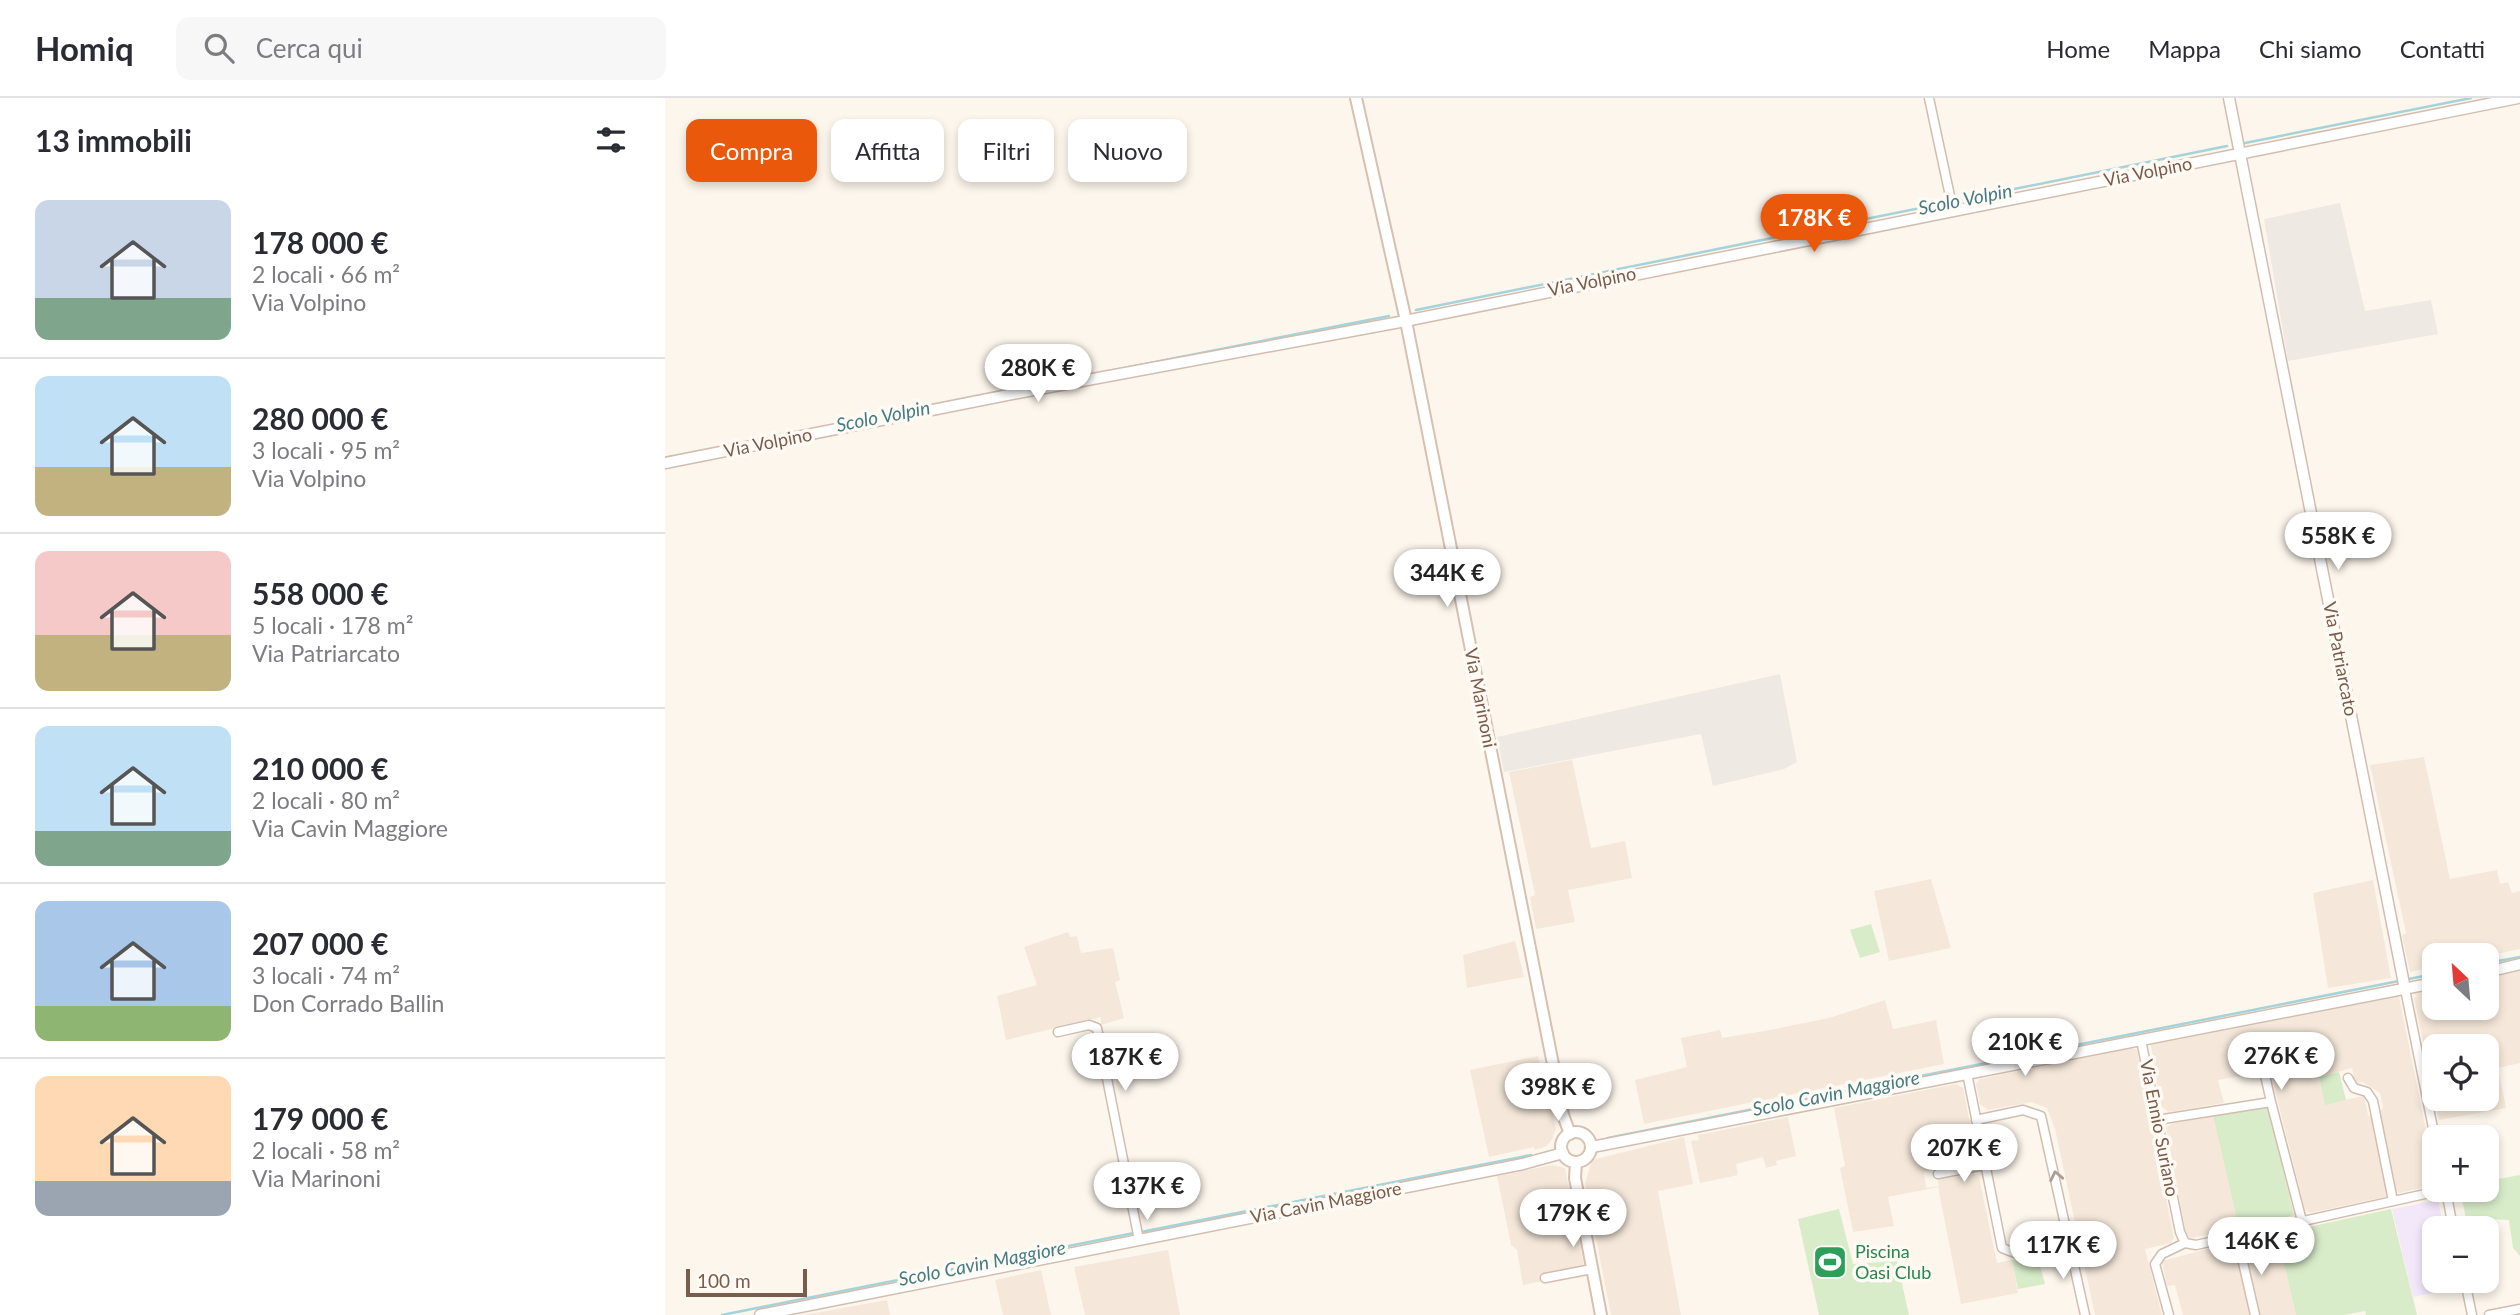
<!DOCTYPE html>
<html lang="it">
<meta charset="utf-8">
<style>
body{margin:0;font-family:Lato,sans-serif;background:#f7f7f7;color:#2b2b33;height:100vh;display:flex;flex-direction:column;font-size:26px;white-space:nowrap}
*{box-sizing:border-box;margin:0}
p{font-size:23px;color:#7c7c81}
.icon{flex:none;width:38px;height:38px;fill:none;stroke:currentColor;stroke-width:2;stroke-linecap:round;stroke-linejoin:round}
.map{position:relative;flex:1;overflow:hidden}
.side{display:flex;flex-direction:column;background:#fff;width:665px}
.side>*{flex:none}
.hud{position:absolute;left:21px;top:21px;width:665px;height:63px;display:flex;gap:14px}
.needle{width:46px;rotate:334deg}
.buttons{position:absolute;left:1757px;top:845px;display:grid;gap:14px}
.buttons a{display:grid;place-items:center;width:77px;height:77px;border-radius:14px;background:#fff;box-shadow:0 4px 10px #0003;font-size:35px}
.scale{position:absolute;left:21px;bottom:18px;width:121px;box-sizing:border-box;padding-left:7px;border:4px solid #7a5c4d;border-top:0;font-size:19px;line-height:24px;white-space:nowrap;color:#7a5c4d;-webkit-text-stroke:5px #fffaf3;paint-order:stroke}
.price{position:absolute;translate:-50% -60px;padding:0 16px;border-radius:24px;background:#fff;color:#222;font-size:23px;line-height:46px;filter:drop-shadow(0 2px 4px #0008)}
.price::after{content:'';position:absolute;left:50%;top:42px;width:21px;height:16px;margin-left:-10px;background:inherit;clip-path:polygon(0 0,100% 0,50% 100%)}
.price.selected{background:#ea580c;color:#fff}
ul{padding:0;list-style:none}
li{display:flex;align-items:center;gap:21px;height:175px;padding:0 35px}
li+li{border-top:2px solid #e1e1e2}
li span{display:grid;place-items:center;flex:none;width:196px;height:140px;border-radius:14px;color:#555}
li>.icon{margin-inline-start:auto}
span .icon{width:84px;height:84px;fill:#fffc;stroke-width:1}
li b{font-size:30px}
h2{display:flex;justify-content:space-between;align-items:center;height:84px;padding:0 35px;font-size:30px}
.chip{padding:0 24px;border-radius:14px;background:#fff;box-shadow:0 4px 10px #0003;font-size:24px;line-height:63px}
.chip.selected{background:#ea580c;color:#fff}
header{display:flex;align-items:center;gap:42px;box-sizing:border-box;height:98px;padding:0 35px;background:#fff;border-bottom:2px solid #e1e1e2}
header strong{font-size:33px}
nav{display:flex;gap:38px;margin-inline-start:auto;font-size:24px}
.search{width:490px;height:63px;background:#f7f7f7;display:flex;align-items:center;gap:18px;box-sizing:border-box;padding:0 24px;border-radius:14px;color:#7c7c81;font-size:26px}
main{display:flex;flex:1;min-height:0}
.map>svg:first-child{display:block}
.residential{fill:#f5e8da}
.industrial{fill:#efe9e4}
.education{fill:#f3e8fa}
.green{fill:#d8ecc9}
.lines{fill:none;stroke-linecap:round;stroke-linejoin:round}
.stream{stroke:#a5d3da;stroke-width:2.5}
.minor-casing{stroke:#d1beb0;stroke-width:11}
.tertiary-casing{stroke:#d1beb0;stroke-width:13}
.secondary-casing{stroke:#d6c0b0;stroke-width:14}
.minor{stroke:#fff;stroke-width:8}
.tertiary{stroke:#fff;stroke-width:10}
.secondary{stroke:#fff;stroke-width:10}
.oneway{stroke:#af9d94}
.labels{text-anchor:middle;stroke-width:7;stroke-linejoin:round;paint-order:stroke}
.street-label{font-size:18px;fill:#7a5c4d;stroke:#fffaf3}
.leisure-label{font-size:18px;fill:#27864d;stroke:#fffaf3;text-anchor:start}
.water-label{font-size:19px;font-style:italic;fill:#437c86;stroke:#fffaf3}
</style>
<header>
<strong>Homiq</strong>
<div class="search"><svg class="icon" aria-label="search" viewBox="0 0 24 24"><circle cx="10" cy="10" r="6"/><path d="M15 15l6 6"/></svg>Cerca qui</div>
<nav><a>Home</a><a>Mappa</a><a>Chi siamo</a><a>Contatti</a></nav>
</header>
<main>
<section class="side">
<h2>13 immobili<svg class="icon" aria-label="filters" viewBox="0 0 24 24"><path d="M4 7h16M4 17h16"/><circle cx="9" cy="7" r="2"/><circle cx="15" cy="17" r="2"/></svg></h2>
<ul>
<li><span style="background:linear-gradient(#c9d6e8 70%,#7fa58c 0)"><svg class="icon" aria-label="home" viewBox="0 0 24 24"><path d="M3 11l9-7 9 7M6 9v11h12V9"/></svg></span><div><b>178 000 €</b><p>2 locali · 66 m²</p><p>Via Volpino</p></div></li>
<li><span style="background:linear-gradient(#bfe0f5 65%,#c2b280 0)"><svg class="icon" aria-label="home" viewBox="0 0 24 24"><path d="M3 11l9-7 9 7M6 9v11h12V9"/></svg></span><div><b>280 000 €</b><p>3 locali · 95 m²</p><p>Via Volpino</p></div></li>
<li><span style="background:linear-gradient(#f6c9c9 60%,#c2b280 0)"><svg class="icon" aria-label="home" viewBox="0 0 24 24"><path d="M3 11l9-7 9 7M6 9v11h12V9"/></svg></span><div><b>558 000 €</b><p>5 locali · 178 m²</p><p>Via Patriarcato</p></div></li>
<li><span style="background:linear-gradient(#bfe0f5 75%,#7fa58c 0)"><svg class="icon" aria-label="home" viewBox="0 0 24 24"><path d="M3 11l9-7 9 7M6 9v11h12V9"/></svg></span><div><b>210 000 €</b><p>2 locali · 80 m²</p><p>Via Cavin Maggiore</p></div></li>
<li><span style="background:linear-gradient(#a9c7e8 75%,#8fb573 0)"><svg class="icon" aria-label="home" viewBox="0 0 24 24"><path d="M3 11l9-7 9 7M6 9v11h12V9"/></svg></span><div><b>207 000 €</b><p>3 locali · 74 m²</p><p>Don Corrado Ballin</p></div></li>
<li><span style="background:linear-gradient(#ffd9b3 75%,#9aa5b1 0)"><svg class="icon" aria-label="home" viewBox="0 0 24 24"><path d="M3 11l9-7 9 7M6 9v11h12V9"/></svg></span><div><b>179 000 €</b><p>2 locali · 58 m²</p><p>Via Marinoni</p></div></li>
</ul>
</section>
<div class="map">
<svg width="1855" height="1217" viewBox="0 0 1855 1217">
<rect width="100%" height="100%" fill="#fdf6ec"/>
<!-- residential -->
<path class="residential" d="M1759,659L1785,781L1832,772L1835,786L1843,784L1847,795L1855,793V851L1822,858H1769V869L1745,874L1737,838L1741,835L1705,667Z
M907,662L926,750L960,743L967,780L903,792L910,824L871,831L865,799L870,797L844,674Z
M1266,781L1286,850L1224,863L1209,793Z
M1708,782L1726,880L1663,890L1648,795Z
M403,834L405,839L412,838L416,855L448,850L455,882L450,884L459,920L436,927V919L341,942L332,898L372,887L359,849Z
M850,843L859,879L802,890L798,857Z
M1855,873V965L1833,970L1841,1010L1774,1022L1770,1001H1822V948H1769V998L1749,900L1752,898L1749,896L1769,891V910H1822V880Z
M1734,898L1769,1072V1087L1734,1095L1731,1092L1714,1014L1718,1010L1715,995L1697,984L1690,985L1687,970L1654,979L1660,1006L1699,998L1703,1017L1708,1020L1724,1098L1645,1115L1640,1112L1602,960L1578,966L1580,977L1553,982L1559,1005L1504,1014L1496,1008L1486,947Z
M1220,902L1228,931L1271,922L1279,966L979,1026L970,982L1022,969L1016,940L1055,932L1057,940L1105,932L1164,920Z
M1466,950L1472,952L1509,1140L1506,1145L1480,1151L1497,1217H1430L1390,1031L1382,1010L1367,1004L1323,1012L1315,1006L1311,986L1315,981Z
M873,958L891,1031L887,1041L882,1048L870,1052L869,1049L824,1059L805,972Z
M1291,986L1298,990L1311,1056L1306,1063L1259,1074L1261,1090L1274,1088L1273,1082L1308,1075L1314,1079L1332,1165L1347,1162L1353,1195L1296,1206L1273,1089L1223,1099L1229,1128L1188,1134L1175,1070L1180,1068L1169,1010Z
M1548,1018L1574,1131L1525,1140L1521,1136L1501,1030L1506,1026Z
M1123,1019L1131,1058L1111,1063L1112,1067L1101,1070L1098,1059L1071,1066L1073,1077L1035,1085L1026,1043L1034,1042L1033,1037Z
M1019,1039L1028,1086L993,1093L1016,1217H946L920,1085L927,1062Z
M887,1067L900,1070L908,1110L898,1113L902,1136L913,1135L919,1168L878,1178V1183L858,1187L852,1152L846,1147L832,1078Z
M1612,1136L1631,1217H1594L1577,1144Z
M1569,1144L1586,1217H1518L1510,1187L1502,1188L1497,1163Z
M503,1152L515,1217H420L409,1169Z
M376,1172L386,1217H338L330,1182Z
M222,1202L225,1217H138Z"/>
<!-- industrial -->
<path class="industrial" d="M1675,105L1700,213L1766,202L1773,236L1623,263L1599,121Z
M1115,576L1132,664L1119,671L1048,688L1036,636L839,674L832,639Z"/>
<!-- education -->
<path class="education" d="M1773,1102L1779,1130H1769V1183H1790L1791,1190L1748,1199L1727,1111Z"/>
<!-- green -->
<path class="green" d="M1206,826L1215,854L1195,860L1185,832Z
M1674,974L1681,1002L1660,1007L1654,979Z
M1603,1009L1629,1117L1574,1131L1548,1018Z
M1855,1077V1158L1848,1150L1844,1122L1801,1120L1795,1092H1822V1083Z
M1174,1111L1188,1166L1232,1163L1244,1217H1154L1133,1121Z
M1726,1111L1752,1217H1701L1700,1213L1679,1217H1631L1612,1136Z
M1372,1157L1380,1186L1353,1191L1347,1162Z"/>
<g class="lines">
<!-- stream -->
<path class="stream" d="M1580,45L1806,0
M751,212L1562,48
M429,276L724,218
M1822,865L1855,859
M943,1040L1769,876
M476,1134L866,1057
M57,1217L469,1135"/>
<!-- minor casing -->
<g class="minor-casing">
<path id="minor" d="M1264,0L1288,112
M1740,891L1770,1040
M393,934L424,927L432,930L474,1142
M1476,942L1515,1134L1520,1145L1531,1147L1778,1092
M1583,969L1592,966L1598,968L1606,1004
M1302,975L1337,1150L1350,1155L1405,1144
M1683,980L1689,990L1702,994L1708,1003L1728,1103
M1311,1022L1358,1012L1376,1018L1420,1217
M1492,1022L1606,1004L1637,1123
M1273,1076L1319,1067
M1781,1092L1788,1130
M1574,1147L1590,1217
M880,1180L927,1171
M1800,1183L1807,1217
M1504,1217L1490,1166L1497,1156L1520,1145
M1824,1217L1855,1211"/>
</g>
<!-- tertiary casing -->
<g class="tertiary-casing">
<path id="tertiary" d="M1564,0L1740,891
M0,365L363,293L735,224L1853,0
M1822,874L1855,866
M927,1049L1769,885
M95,1217L858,1066L898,1055"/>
</g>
<!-- secondary casing -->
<g class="secondary-casing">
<path id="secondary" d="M691,0L741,223L898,1017L905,1036
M896 1049a15 15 0 1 1 30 0a15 15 0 1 1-30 0Z
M911,1064L910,1080L936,1217"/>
</g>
<!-- minor -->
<use href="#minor" class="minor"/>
<!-- tertiary -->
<use href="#tertiary" class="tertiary"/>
<!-- secondary -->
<use href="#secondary" class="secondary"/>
</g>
<!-- one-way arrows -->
<defs><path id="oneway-chevron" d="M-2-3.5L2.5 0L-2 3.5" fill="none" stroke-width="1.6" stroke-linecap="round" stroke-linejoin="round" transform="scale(1.75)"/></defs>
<use class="oneway" href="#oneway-chevron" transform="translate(1391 1078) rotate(-102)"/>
<!-- icons -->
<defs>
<g id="stadium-square" transform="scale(1.75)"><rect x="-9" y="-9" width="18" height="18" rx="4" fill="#2e9e5b" stroke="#fffaf3"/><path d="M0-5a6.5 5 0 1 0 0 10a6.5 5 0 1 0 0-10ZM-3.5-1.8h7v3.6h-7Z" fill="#fff"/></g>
</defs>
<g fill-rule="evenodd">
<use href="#stadium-square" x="1165" y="1164"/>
</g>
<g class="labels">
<!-- street labels -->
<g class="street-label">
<text transform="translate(1483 74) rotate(-11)" y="6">Via Volpino</text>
<text transform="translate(927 184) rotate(-11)" y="6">Via Volpino</text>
<text transform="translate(103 345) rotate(-11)" y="6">Via Volpino</text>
<text transform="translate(1675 561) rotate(79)" y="6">Via Patriarcato</text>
<text transform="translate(815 600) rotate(79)" y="6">Via Marinoni</text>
<text transform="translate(1494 1030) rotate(79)" y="6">Via Ennio Suriano</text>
<text transform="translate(661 1105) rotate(-11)" y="6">Via Cavin Maggiore</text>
</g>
<!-- leisure labels -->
<g class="leisure-label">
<text x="1190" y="1160">Piscina<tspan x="1190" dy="21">Oasi Club</tspan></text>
</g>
<!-- water labels -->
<g class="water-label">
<text transform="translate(1300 101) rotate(-11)" y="7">Scolo Volpin</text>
<text transform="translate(218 318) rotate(-11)" y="7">Scolo Volpin</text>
<text transform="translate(1171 995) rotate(-11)" y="7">Scolo Cavin Maggiore</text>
<text transform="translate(317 1165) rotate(-11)" y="7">Scolo Cavin Maggiore</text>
</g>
</g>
</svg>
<div class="buttons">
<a><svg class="needle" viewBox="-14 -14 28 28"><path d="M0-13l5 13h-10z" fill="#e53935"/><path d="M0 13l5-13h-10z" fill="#7c7c81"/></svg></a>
<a><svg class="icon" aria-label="locate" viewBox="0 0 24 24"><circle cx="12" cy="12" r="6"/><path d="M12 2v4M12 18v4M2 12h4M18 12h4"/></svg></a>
<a>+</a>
<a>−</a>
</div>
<div class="scale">100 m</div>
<b class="price selected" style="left:1149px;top:156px">178K €</b>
<b class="price" style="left:373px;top:306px">280K €</b>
<b class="price" style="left:1673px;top:474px">558K €</b>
<b class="price" style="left:782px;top:511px">344K €</b>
<b class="price" style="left:1360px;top:980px">210K €</b>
<b class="price" style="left:1616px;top:994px">276K €</b>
<b class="price" style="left:460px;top:995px">187K €</b>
<b class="price" style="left:893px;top:1025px">398K €</b>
<b class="price" style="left:1299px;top:1086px">207K €</b>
<b class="price" style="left:482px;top:1124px">137K €</b>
<b class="price" style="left:908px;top:1151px">179K €</b>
<b class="price" style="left:1596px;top:1179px">146K €</b>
<b class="price" style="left:1398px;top:1183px">117K €</b>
<div class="hud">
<a class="chip selected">Compra</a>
<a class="chip">Affitta</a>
<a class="chip">Filtri</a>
<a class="chip">Nuovo</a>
</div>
</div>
</main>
